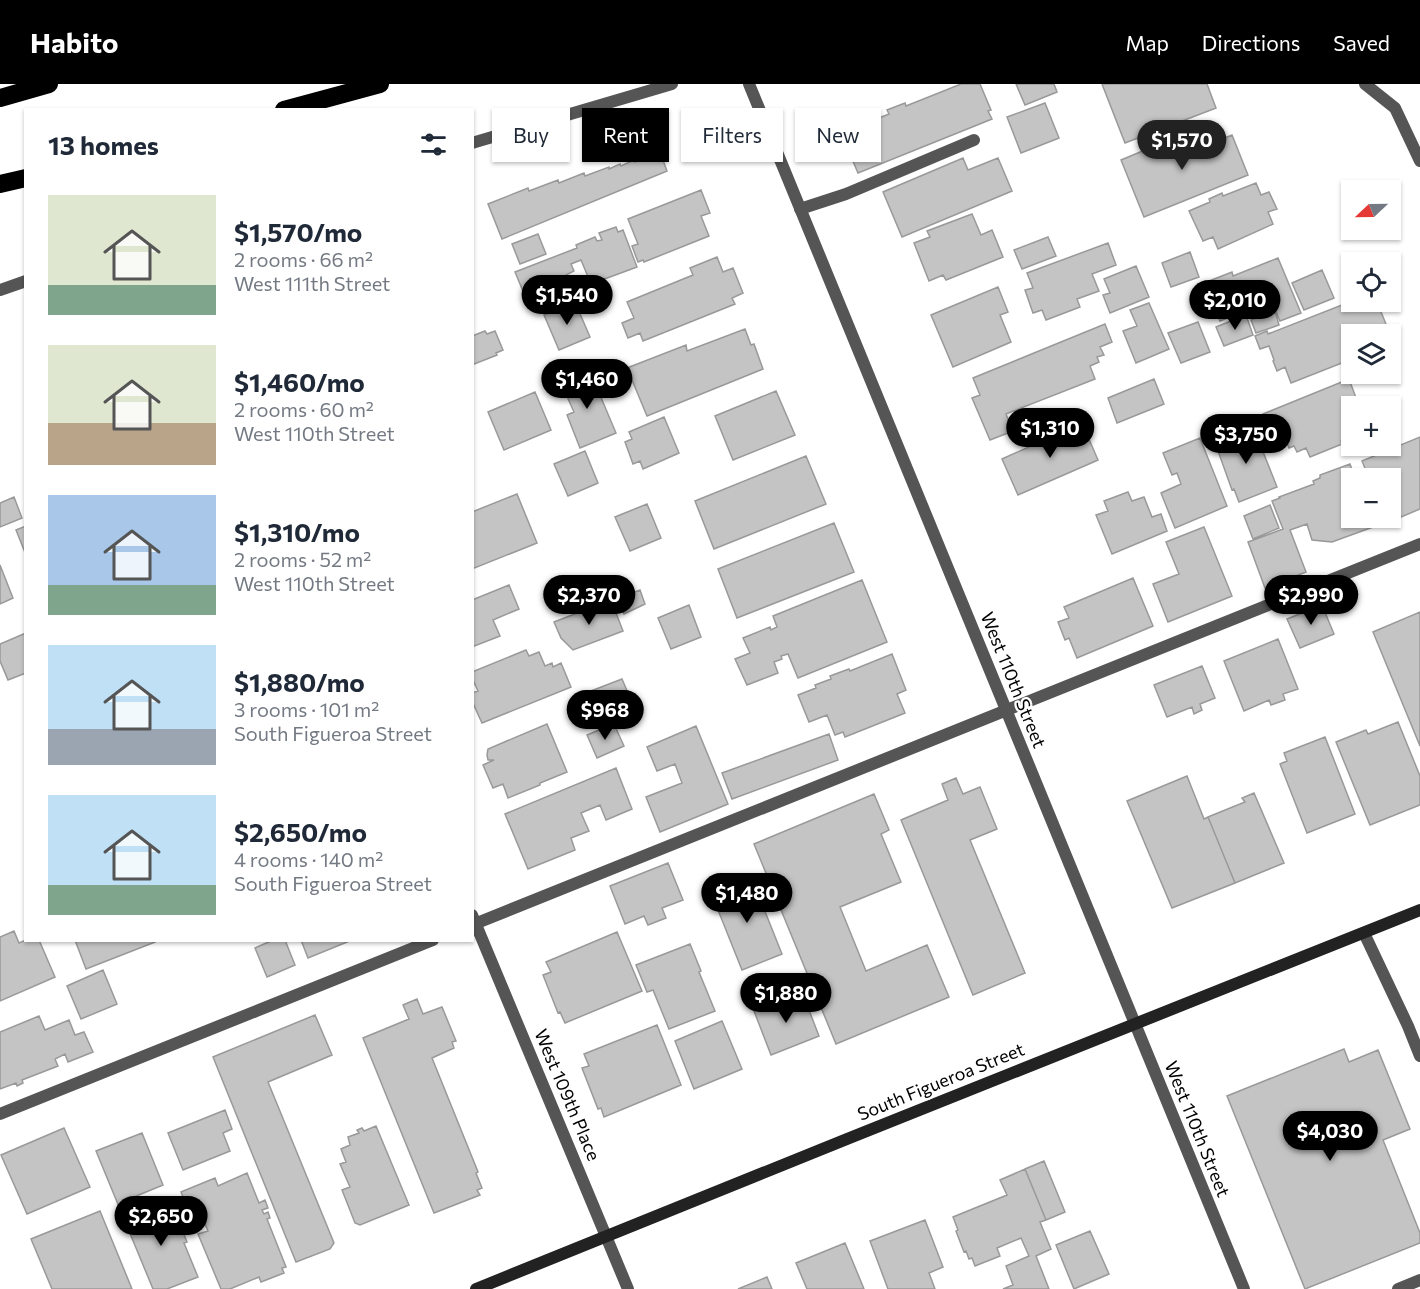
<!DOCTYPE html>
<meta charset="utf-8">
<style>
body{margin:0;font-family:Commissioner,sans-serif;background:#f2f2f3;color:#1f2937;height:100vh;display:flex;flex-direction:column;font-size:22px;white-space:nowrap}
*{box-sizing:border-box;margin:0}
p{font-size:20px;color:#747a83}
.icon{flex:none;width:33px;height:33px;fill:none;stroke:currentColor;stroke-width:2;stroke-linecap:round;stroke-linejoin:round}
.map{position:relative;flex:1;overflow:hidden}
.side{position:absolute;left:24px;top:24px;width:450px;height:834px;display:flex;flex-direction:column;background:#fff;border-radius:0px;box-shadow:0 2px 4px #0004}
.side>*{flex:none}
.guide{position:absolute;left:492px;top:24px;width:570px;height:54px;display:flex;gap:12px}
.needle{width:39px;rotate:248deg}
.fabs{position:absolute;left:1341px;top:96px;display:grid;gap:12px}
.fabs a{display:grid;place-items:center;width:60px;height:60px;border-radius:0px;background:#fff;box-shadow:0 2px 4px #0004;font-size:30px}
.price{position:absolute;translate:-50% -51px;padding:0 14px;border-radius:21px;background:#000;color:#fff;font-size:20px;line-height:39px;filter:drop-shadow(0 2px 3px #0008)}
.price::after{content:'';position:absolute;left:50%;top:36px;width:18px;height:14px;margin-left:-9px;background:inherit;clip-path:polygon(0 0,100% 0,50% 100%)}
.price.current{background:#222;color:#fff}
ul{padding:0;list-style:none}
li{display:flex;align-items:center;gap:18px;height:150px;padding:0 24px}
li span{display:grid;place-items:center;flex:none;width:168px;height:120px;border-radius:0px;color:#555}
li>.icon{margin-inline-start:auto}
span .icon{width:72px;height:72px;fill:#fffc;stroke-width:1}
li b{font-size:26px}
h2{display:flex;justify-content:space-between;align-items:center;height:72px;padding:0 24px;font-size:26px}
.pill{padding:0 21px;border-radius:0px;background:#fff;box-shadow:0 2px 4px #0004;font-size:21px;line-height:54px}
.pill.current{background:#000;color:#fff}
header{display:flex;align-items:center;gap:36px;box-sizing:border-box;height:84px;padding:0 30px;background:#000;color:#fff}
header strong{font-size:28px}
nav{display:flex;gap:33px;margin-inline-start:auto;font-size:21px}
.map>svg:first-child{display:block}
.building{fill:#c4c4c4;stroke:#999;stroke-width:1.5}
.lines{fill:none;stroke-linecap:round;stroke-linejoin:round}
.service{stroke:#555;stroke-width:12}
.minor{stroke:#555;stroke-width:12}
.secondary{stroke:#222;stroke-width:12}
.motorway{stroke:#000;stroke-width:18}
.labels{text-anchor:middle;stroke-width:4.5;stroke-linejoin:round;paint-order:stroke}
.street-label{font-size:18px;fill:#000;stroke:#fff}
</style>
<header>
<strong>Habito</strong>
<nav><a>Map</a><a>Directions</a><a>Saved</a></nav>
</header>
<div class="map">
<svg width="1420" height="1205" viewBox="0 0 1420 1205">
<rect width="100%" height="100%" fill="#fff"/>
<!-- building -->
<path class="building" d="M961,0H980L991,26L988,27L992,35L858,89L841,49L889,30L887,26L905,19L906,22Z
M1016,0H1054L1057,8L1025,21Z
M1102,0H1207L1216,24L1125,59Z
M1045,19L1059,54L1021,69L1007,33Z
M1193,46L1200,64L1232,51L1248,91L1144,133L1121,76Z
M660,68L667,87L502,155L488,120L528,104L529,107L558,96L559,99L584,89L585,92L609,83V85L620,80L621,82L634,76L635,78Z
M963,74L968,86L998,74L1012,107L902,153L883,108Z
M1256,99L1261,111L1269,108L1277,125L1268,128L1273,140L1218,165L1213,153L1203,157L1189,127L1210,118L1209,115L1222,109L1223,112Z
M701,106L710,129L701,132L709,152L644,178L643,176L638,178L632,162L638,160L628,135Z
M972,130L981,151L992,146L1003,173L946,196L943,191L929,197L914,159L930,153L927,147Z
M616,143L618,148L623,146L637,183L591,200L581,176L571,180L574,187L566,191L573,208L530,224L515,188L577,164L576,161L595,153L597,157L602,156L599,149Z
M538,150L546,170L520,180L512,160Z
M1048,153L1056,172L1022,185L1014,166Z
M1108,159L1116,181L1092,190L1099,207L1077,215L1080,223L1046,236L1042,226L1033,229L1025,206L1033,204L1027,189Z
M1190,168L1199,193L1171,203L1162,179Z
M717,173L723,188L733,184L743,209L732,214L735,220L643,257L640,249L628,254L622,239L634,234L627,218L693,191L690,184Z
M1278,174L1301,229L1280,237L1271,216L1220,237L1204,199L1232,188L1233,192Z
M1136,182L1149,213L1110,229L1103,211L1110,209L1104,195Z
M1322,186L1334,214L1304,226L1292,199Z
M998,203L1008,228L1000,231L1011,258L953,283L931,231Z
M1352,217L1377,218L1390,250H1352V275L1291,299L1285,283L1277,287L1273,277L1274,276L1269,262L1260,265L1255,252L1267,247L1268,250Z
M575,218L590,253L559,266L544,231Z
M1149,219L1169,265L1136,279L1123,247L1137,242L1130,226Z
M1275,227L1279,241L1256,249L1251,236Z
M1246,231L1253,251L1224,262L1216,243Z
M1198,238L1210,268L1181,279L1168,249Z
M1105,240L1112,258L1100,263L1104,271L1097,273L1099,278L1090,282L1095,295L1006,330L1013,347L990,356L972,314L980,311L973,294Z
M745,245L751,261L754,260L763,285L647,332L627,284L686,261L687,267Z
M485,247L487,250L495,247L503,266L496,269L497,271L472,281V252Z
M589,285L616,349L580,364L567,331L574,328L560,297Z
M1154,295L1164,320L1117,339L1108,314Z
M1349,295L1359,322H1352V326L1343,329L1350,349L1347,350L1349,354L1341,357L1342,360L1310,373L1306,364L1297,368L1294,362L1289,364L1284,352L1277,355L1274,347L1270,348L1263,330Z
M776,307L795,351L733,376L715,332Z
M535,308L551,346L504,366L488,328Z
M664,333L679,369L643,385L640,377L633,380L625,358L632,355L629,348Z
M1082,339L1098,376L1018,411L1002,375Z
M1248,342L1252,353L1256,350L1277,403L1239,418L1234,405L1232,406L1218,367L1225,364L1221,353Z
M1420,353V425L1387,439L1385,434H1390V394H1369L1362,377Z
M1200,354L1227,422L1175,444L1161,409L1181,400L1177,389L1172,391L1163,369Z
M585,367L598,399L568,412L554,380Z
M806,372L826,420L714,465L695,417Z
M1350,380L1355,394H1352V434H1369L1373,443L1332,458L1312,456L1307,440L1290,446L1306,488L1265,504L1248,458L1283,445L1272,417L1280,414L1279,413L1314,400L1313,397L1320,394V391Z
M1128,408L1132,417L1144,413L1152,433L1161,430L1167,447L1112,470L1096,431L1108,427L1104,417Z
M517,410L537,459L472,485V428Z
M14,413L22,434L0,443V419Z
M647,420L661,454L630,467L615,433Z
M1270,421L1279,444L1253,455L1244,432Z
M834,439L854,488L737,534L718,485Z
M26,442V471L16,446Z
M1204,443L1232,512L1168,538L1153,500L1179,490L1166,458Z
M0,481L13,514L0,520Z
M1133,494L1153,542L1077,574L1069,554L1065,556L1058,538L1069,534L1064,523Z
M862,496L887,558L798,594L788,570L781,572L782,575L774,578L778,589L747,601L735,575L750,569L743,554L770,543L771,546L777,543L773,532Z
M509,501L519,525L493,536L500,552L472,563V516Z
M640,506L645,520L624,530L617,515Z
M611,516L623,547L573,566L561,554L554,538Z
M689,521L701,553L671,565L658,534Z
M1322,521L1334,550L1300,564L1287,535Z
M1420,528V662L1373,548Z
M26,549V589L8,596L0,577V560Z
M1278,555L1298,605L1283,610L1285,616L1271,621L1269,616L1244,627L1224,577Z
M526,566L529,572L539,568L545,582L552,579L553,583L561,579L571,603L482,639L472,617V609L478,607L472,594V588Z
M892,570L906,606L897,610L905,629L845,653L843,648L835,651L827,631L809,638L798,611L816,604L815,601L831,595L830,592L849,585L850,587Z
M1202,582L1215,614L1200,620L1202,626L1194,630L1192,623L1167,633L1154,601Z
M622,595L631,616L601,628L591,607Z
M1398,638L1420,692V721L1370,741L1336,658L1366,646L1368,650Z
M547,640L567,688L540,699V701L508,714L503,700L493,704L483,681L494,676H488L487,671L488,665Z
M614,640L624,662L597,674L587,651Z
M696,642L728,720L660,748L646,713L682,699L675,680L657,687L647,663Z
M829,650L838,676L732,715L722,689Z
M1325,653L1355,730L1307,749L1280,680L1287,677L1284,669Z
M616,684L632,725L606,736L600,721L581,729L589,747L571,754L575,766L528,785L505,730Z
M1187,692L1204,735L1208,733L1235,799L1172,824L1127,717Z
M956,694L963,710L980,703L997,745L970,756L1025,889L973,911L901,736L948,716L942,700Z
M1254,709L1284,779L1235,799L1208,733L1245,718L1242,714Z
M874,710L889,746L881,750L901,798L840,823L866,887L927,861L949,913L836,960L754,760Z
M668,779L683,816L662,824L666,834L648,841L644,832L625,840L610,802Z
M744,790L747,797L752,795L782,870L742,886L712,811L738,800L736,793Z
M14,847L19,859L26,856H39L55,893L0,917V853Z
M617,848L642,907L565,939L560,928L558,929L543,891L551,888L546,878Z
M75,856H154L155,858L86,885Z
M273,856H285L295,881L267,893L255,864Z
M301,856H352L308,874Z
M690,860L701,887L699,888L715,927L669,945L653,906L647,908L636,881Z
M103,886L117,920L81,935L67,902Z
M802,908L819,952L771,971L754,927Z
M417,915L423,930L442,923L456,957L452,958L454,964L432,974L478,1088L476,1089L482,1104L477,1106L480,1111L434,1129L363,954L409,935L403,921Z
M315,931L332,971L268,998L334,1159L330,1165L296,1178L213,973Z
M39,932L45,946L69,936L75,951L84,948L93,968L68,978L65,970L55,975L58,982L22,996L23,999L17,1002L16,999L0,1005V948Z
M722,937L742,985L694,1005L675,957Z
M657,941L681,1001L604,1033L601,1024L598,1025L582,984L589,982L584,970Z
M1344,965L1349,978L1378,966L1410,1045L1383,1056L1420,1149V1159L1305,1205L1227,1012Z
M225,1026L232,1045L223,1049L230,1067L183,1086L168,1049Z
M376,1042L409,1121L360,1141L355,1139L342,1106L350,1103L340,1080L346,1078L341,1065L350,1061L348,1053L359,1049L357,1046L362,1044L364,1047Z
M64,1044L90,1103L27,1130L1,1071Z
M142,1049L163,1101L129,1115L134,1125L122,1130L96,1067Z
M1044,1077L1065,1128L1046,1136L1025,1085Z
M1025,1085L1046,1136L1040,1138L1051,1165L1036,1172L1049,1205H1003L1013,1201L1006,1182L1029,1172L1021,1154L997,1164L1000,1172L975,1182L972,1174L969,1175L966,1167L964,1168L956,1147L958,1146L953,1133L1007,1111L1000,1096Z
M247,1089L259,1119L265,1116L268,1124L262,1126L264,1130L268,1128L270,1134L267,1135L286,1183L282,1184L284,1189L261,1198L259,1193L230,1205H221L198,1150L208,1147L202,1133L192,1137L181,1108L215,1094L218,1102Z
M167,1117L180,1149L183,1148L187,1158L184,1159L198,1193L167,1205H153L124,1135L138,1129L135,1123L142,1120L144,1126Z
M100,1127L132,1205H52L31,1155Z
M925,1136L943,1183L929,1189L935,1205H888L870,1157Z
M1090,1147L1109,1190L1074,1205L1056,1161Z
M845,1159L864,1205H807L796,1179Z
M767,1193L772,1205H738Z"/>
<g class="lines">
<!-- service -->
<path class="service" d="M800,125L846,110L974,56
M472,841L1420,460
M1364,849L1408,942L1420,972
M0,1030L433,856
M1398,1205L1420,1196"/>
<!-- minor -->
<path class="minor" d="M749,0L1244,1205
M1365,0L1395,24L1420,77
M472,59L672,0
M0,206L26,197
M472,831L628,1205"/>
<!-- secondary -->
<path class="secondary" d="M476,1205L847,1055L1420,826"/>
<!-- motorway -->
<path class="motorway" d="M0,14L49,0
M284,26L380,0
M0,100L26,94"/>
</g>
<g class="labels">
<!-- street labels -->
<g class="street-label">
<text transform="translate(1013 596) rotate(68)" y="6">West 110th Street</text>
<text transform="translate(941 998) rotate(-22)" y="6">South Figueroa Street</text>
<text transform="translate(567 1011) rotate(67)" y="6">West 109th Place</text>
<text transform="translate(1197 1045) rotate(68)" y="6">West 110th Street</text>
</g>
</g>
</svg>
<div class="fabs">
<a><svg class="needle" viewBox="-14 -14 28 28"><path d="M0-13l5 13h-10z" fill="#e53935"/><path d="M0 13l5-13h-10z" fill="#747a83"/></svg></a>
<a><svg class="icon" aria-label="locate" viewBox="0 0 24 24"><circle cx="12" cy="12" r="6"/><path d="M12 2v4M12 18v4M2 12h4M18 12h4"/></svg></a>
<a><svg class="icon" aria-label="layers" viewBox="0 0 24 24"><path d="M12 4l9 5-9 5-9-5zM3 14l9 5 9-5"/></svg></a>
<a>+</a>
<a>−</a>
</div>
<b class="price current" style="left:1182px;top:87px">$1,570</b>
<b class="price" style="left:567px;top:242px">$1,540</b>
<b class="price" style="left:1235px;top:247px">$2,010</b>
<b class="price" style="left:587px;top:326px">$1,460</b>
<b class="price" style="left:1050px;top:375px">$1,310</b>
<b class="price" style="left:1246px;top:381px">$3,750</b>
<b class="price" style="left:589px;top:542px">$2,370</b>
<b class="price" style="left:1311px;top:542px">$2,990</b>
<b class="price" style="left:605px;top:657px">$968</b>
<b class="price" style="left:747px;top:840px">$1,480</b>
<b class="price" style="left:786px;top:940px">$1,880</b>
<b class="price" style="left:1330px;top:1078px">$4,030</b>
<b class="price" style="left:161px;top:1163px">$2,650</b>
<div class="guide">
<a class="pill">Buy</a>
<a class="pill current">Rent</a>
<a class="pill">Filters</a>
<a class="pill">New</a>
</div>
<section class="side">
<h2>13 homes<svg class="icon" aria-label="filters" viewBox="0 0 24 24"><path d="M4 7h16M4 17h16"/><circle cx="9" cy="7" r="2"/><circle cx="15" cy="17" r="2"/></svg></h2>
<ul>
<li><span style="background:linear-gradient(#dfe7d0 75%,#7fa58c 0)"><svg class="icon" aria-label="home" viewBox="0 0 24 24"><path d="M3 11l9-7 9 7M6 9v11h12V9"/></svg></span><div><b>$1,570/mo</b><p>2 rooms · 66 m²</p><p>West 111th Street</p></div></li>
<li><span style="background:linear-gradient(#dfe7d0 65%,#b9a48a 0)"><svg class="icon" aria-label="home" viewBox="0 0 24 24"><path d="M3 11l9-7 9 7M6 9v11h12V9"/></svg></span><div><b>$1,460/mo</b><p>2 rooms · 60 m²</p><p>West 110th Street</p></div></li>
<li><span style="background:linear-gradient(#a9c7e8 75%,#7fa58c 0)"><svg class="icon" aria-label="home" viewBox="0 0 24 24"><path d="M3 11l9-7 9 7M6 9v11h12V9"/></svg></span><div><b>$1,310/mo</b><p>2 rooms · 52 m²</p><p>West 110th Street</p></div></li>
<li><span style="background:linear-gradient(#bfe0f5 70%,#9aa5b1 0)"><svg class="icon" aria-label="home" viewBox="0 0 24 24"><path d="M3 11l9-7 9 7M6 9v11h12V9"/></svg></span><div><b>$1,880/mo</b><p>3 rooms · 101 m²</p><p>South Figueroa Street</p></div></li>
<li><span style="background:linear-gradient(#bfe0f5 75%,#7fa58c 0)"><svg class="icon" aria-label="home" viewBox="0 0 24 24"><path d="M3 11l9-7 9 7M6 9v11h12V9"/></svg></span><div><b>$2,650/mo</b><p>4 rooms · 140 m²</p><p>South Figueroa Street</p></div></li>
</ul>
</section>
</div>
